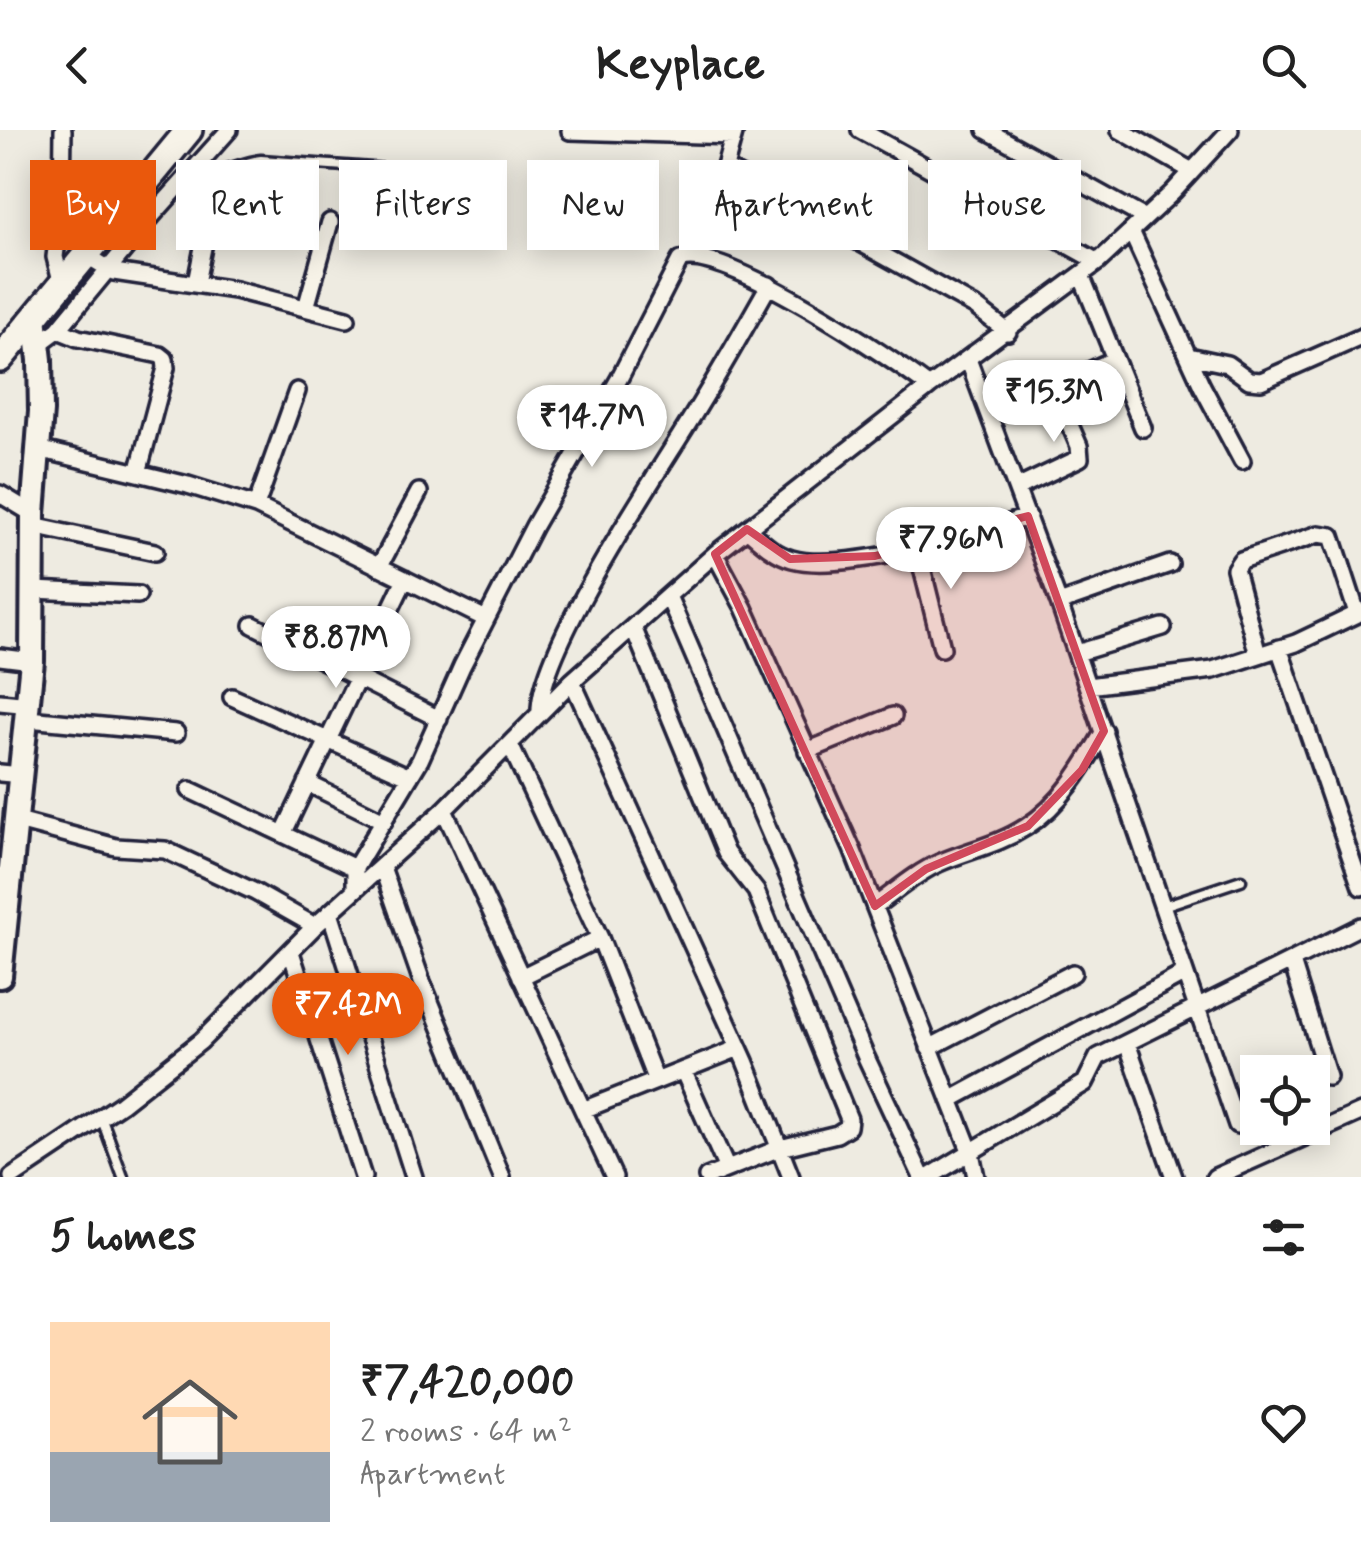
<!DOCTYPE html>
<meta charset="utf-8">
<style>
body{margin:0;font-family:Mynerve,sans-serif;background:#f2f2f2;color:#222;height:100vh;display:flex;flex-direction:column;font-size:38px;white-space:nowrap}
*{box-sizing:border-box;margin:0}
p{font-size:32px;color:#767676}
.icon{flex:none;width:55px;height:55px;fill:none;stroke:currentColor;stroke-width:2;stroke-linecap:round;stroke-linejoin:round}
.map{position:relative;height:1047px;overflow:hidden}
.sheet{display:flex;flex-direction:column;background:#fff;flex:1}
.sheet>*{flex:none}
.banner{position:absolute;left:30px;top:30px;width:1302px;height:90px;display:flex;gap:20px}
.controls{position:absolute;left:1240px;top:925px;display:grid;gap:20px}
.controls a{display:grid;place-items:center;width:90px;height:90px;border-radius:0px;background:#fff;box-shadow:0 5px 25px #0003;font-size:50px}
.price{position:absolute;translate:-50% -85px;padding:0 22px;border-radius:35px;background:#fff;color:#222;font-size:32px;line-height:65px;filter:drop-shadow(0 2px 5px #0008)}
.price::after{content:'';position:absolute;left:50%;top:60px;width:30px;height:22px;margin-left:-15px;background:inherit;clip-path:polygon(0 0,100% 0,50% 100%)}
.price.active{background:#ea580c;color:#fff}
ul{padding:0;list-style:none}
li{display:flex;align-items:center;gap:30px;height:250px;padding:0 50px}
li span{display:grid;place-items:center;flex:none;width:280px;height:200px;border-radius:0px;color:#555}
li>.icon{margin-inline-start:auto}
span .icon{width:120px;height:120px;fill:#fffc;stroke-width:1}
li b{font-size:42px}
h2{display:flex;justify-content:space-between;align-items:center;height:120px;padding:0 50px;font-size:42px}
.tag{padding:0 35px;border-radius:0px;background:#fff;box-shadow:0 5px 25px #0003;font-size:35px;line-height:90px}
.tag.active{background:#ea580c;color:#fff}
header{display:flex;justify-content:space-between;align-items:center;height:130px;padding:0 50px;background:#fff;font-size:45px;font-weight:700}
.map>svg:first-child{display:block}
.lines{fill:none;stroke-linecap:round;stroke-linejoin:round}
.lane-casing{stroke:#22223b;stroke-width:15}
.street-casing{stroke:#22223b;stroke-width:22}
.secondary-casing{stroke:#22223b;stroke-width:30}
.primary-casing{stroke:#22223b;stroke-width:32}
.lane{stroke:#f7f3e8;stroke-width:8}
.street{stroke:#f7f3e8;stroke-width:15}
.secondary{stroke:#f7f3e8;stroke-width:22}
.primary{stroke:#f7f3e8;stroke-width:25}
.marked{fill:#d1495b;fill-opacity:0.2;stroke:#d1495b;stroke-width:8;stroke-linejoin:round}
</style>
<header><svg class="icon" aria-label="back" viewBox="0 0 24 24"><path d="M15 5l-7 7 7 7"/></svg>Keyplace<svg class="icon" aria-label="search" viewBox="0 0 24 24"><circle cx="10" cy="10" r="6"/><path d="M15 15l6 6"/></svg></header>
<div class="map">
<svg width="1361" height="1047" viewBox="0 0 1361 1047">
<rect width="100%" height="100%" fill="#eeebe1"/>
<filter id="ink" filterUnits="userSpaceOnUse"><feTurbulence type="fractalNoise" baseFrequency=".01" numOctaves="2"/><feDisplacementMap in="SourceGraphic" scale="20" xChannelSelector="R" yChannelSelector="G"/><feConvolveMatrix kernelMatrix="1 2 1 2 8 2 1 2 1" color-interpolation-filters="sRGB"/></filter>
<g filter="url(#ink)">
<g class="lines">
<!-- lane casing -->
<g class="lane-casing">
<path id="lane" d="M192,42C216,48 237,33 261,30L484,46
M1163,776L1241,750
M101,987L123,1047"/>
</g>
<!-- street casing -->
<g class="street-casing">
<path id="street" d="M860,0L1098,132
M986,0L1145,88
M1120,0L1192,41
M570,1L733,6
M724,37L976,177L1008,202
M1131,101L1202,256L1242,331
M86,125L114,142L235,160L347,189
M700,129L735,0
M1081,145L1143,298
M196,153L210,82
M62,154L55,127L62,72L63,0
M306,178L330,92
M58,200L78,208L160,225L165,229L166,238L138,343
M39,214L58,200L152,86L229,0
M1189,226L1227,234L1249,250L1261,251L1361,207
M968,229L1059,473L1237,995
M991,287L1115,229
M38,319L188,355L256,376L486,489
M1017,358L1080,328L1079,316L1054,258
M0,364L33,384
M256,376L297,261
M33,396L155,422
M747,399C761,411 774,424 792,429C841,443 979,406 1028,386
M917,418L942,518
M715,424L744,478L852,719L971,1023L976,1047
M379,437L419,362
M34,460L138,465
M668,466L866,927L922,1047
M1059,473L1170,434
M253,495L439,589
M633,497L726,723L756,761L849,989L848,997L837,1004L780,1018L707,1047
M1279,518L1361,757
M1077,523L1163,497
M1258,525L1235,439L1241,430L1319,404L1332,406L1357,483
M0,527L32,531
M572,551L745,931L791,1047
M1088,556L1213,540L1296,513L1361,482
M232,567L410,647
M0,572L30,575
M540,583C537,522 656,346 692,287C719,244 744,199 769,155
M28,589L176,603
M510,615L600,808L656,951
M807,621L893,586
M0,643L22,645
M307,653L384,691
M190,660L355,738
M444,680L614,1047
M18,691L116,717L165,720L255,762L315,796
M283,704L405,449
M382,737L422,852L502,1047
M355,760V738L420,630L462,536L534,396L619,249L680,130C719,112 893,229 929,257
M875,776C895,762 916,743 939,733C969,720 998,715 1026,697C1061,675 1084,636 1104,601
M330,782L414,1047
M291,822L363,1047
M1292,832L1328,947
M521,847L600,808
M1127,913L1174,1047
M929,918L1073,843
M683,940L727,1039
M950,970L1185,843
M583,980L739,918
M12,1047L121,974L201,911L315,796L444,680L572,551L715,424L929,257L1098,132L1173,62L1230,0
M929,1047L1085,953L1098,927L1361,796
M1215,1047L1361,982"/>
</g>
<!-- secondary casing -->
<g class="secondary-casing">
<path id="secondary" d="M0,846L32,531L33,384L41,281L40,230L35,187"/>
</g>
<!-- primary casing -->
<g class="primary-casing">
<path id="primary" d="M0,229L189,0"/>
</g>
<!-- lane -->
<use href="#lane" class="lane"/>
<!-- street -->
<use href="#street" class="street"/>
<!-- secondary -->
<use href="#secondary" class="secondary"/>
<!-- primary -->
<use href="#primary" class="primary"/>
</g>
</g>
<!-- marked area -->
<path class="marked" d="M1028,386L1104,601L1082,640L1028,696L926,739L875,776L715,424L747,399L790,429L875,426Z"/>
</svg>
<div class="controls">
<a><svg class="icon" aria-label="locate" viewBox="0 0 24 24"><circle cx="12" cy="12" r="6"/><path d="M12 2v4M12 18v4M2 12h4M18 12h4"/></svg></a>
</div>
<b class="price" style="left:1054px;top:315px">₹15.3M</b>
<b class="price" style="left:592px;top:340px">₹14.7M</b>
<b class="price" style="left:951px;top:462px">₹7.96M</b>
<b class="price" style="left:336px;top:561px">₹8.87M</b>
<b class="price active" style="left:348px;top:928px">₹7.42M</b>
<div class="banner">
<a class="tag active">Buy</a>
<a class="tag">Rent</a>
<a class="tag">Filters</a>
<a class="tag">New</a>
<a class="tag">Apartment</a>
<a class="tag">House</a>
</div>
</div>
<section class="sheet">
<h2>5 homes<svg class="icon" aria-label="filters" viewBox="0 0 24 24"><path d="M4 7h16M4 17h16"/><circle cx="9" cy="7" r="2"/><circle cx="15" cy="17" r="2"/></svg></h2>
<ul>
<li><span style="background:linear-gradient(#ffd9b3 65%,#9aa5b1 0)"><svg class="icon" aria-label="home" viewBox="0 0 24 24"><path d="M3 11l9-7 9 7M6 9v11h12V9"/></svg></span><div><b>₹7,420,000</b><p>2 rooms · 64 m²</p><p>Apartment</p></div><svg class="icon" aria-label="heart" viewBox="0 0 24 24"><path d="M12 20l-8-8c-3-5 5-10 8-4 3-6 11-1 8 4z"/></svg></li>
</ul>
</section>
